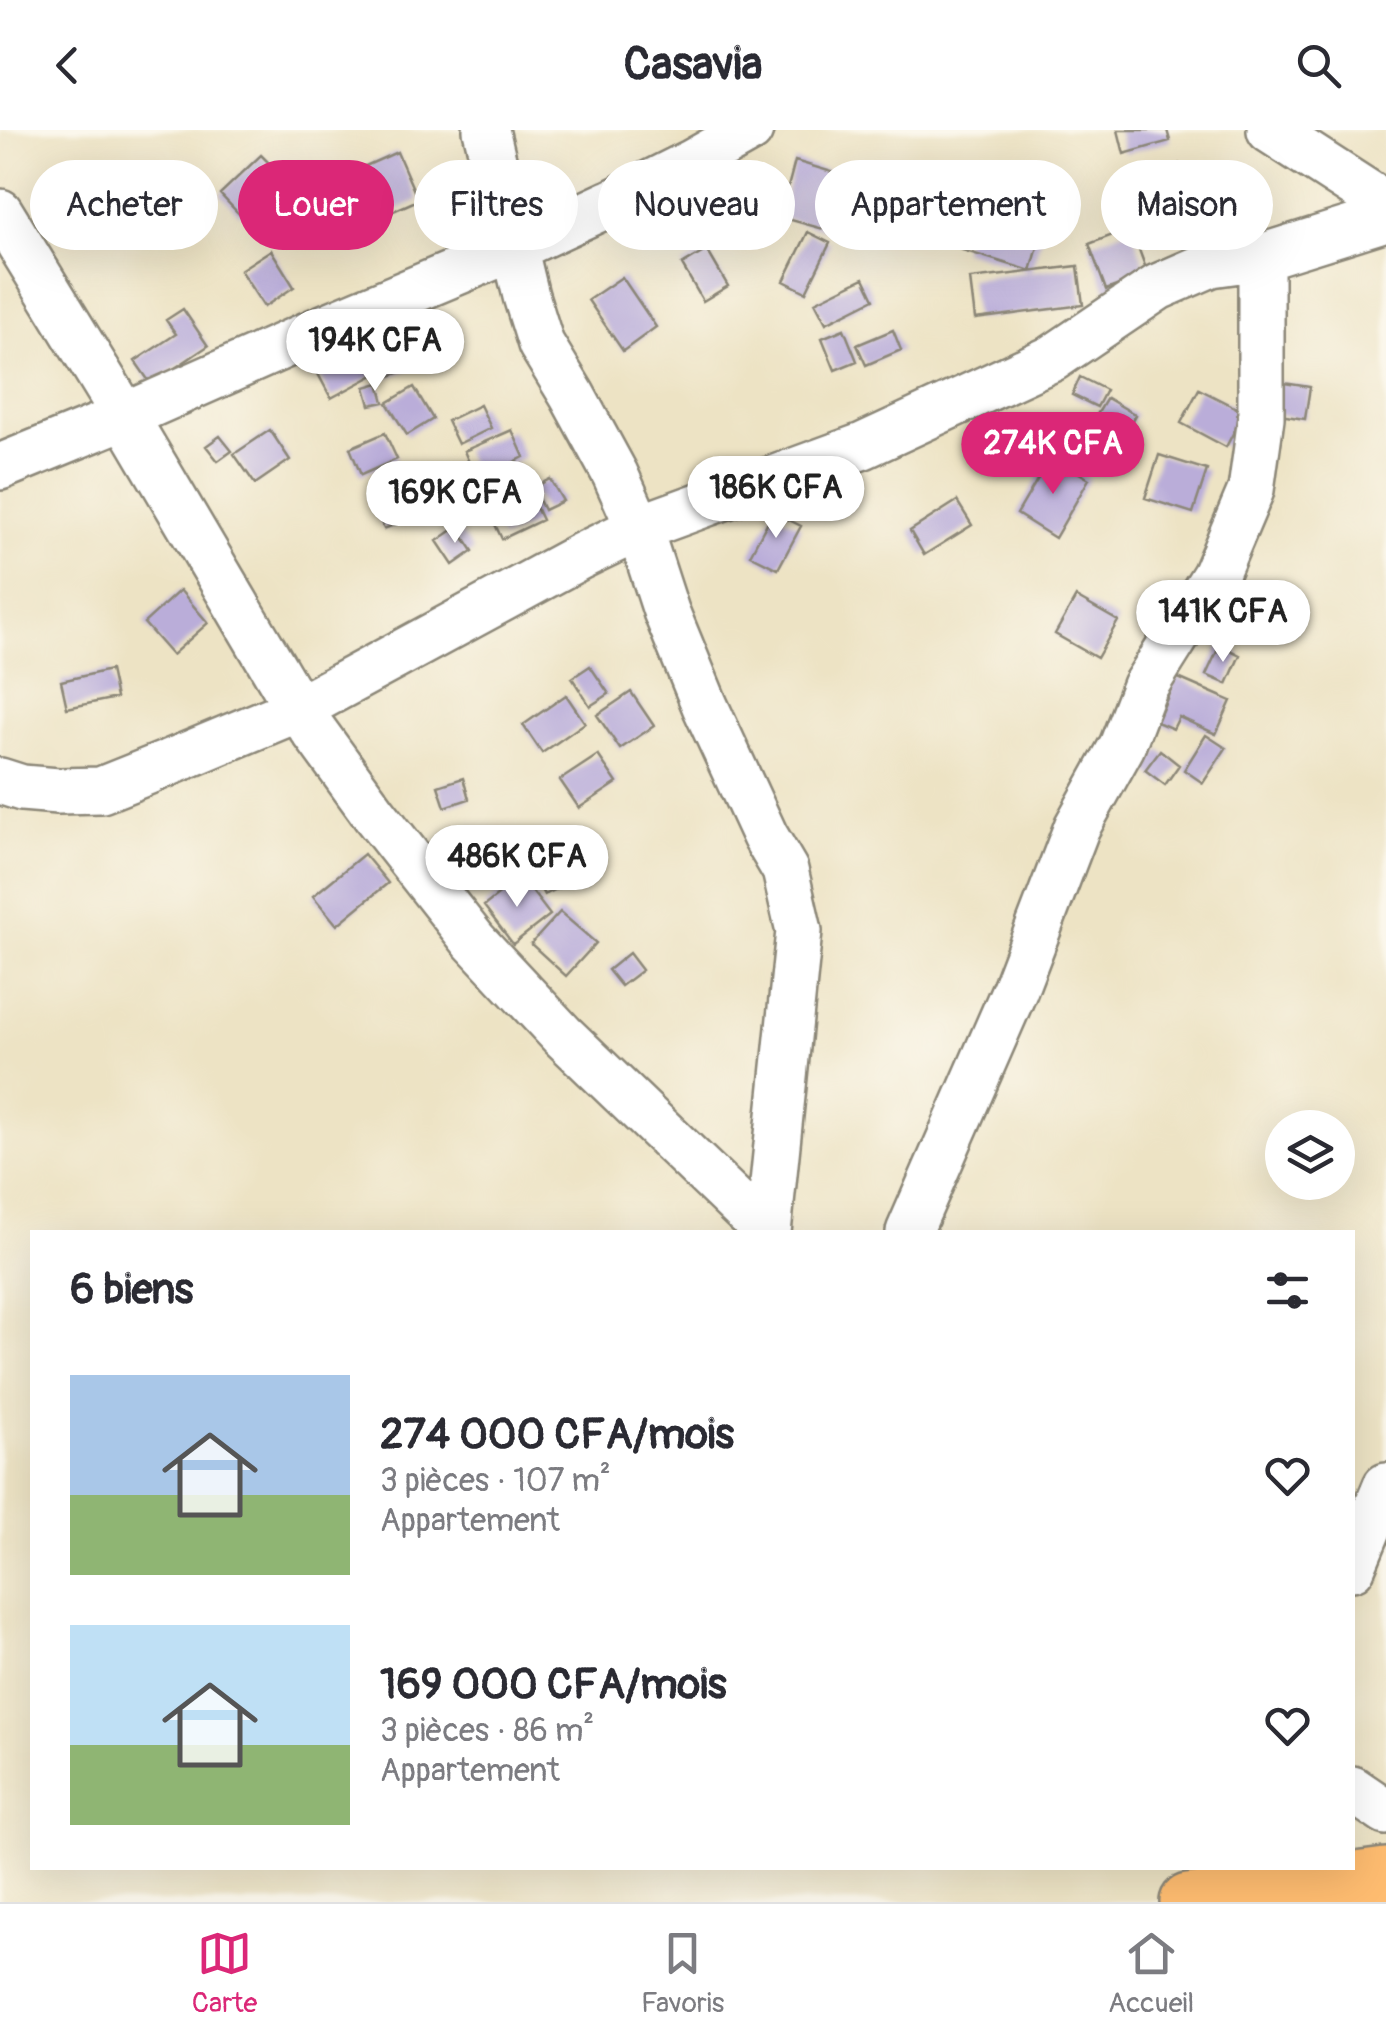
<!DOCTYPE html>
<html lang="fr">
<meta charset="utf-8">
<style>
body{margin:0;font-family:Pangolin,sans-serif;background:#f7f7f7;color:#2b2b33;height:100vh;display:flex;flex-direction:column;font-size:38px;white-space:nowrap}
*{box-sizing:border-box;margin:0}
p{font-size:32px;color:#7c7c81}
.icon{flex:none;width:55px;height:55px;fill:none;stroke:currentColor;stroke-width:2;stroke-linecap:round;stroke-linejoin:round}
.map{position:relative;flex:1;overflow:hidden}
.drawer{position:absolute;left:30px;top:1100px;width:1325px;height:640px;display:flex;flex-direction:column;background:#fff;border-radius:0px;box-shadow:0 10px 40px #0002}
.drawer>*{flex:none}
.guide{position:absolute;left:30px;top:30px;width:1328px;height:90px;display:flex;gap:20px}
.tools{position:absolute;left:1265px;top:980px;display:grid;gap:20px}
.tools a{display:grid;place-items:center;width:90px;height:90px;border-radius:50%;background:#fff;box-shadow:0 10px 40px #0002;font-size:50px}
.price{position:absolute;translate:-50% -85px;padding:0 22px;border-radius:35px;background:#fff;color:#222;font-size:32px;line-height:65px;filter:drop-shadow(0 2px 5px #0008)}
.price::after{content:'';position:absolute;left:50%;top:60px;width:30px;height:22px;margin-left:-15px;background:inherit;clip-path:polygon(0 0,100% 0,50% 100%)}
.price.active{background:#db2777;color:#fff}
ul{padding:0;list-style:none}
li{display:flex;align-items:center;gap:30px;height:250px;padding:0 40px}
li span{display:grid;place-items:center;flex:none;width:280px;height:200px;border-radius:0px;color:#555}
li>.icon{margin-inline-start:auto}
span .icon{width:120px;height:120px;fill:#fffc;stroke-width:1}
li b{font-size:42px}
h2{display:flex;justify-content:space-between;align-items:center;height:120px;padding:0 40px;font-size:42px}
.tag{padding:0 35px;border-radius:45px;background:#fff;box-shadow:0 10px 40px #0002;font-size:35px;line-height:90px}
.tag.active{background:#db2777;color:#fff}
header{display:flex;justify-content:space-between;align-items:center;height:130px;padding:0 40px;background:#fff;font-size:45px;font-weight:700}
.tab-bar{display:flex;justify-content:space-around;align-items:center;height:140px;border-top:2px solid #e1e1e2;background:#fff;font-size:28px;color:#7c7c81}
.tab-bar a{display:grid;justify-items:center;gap:5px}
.tab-bar .active{color:#db2777}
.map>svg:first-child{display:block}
.building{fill:#baadd9}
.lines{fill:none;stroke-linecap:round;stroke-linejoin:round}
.minor-casing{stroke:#8c8778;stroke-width:50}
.highway-casing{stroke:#8c8778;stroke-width:60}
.minor{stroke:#fff;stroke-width:45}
.highway{stroke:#febc70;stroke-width:55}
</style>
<header><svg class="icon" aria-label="back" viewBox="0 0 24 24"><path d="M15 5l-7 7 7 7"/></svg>Casavia<svg class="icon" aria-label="search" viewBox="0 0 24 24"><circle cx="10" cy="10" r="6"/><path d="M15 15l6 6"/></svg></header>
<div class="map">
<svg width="1386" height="1772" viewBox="0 0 1386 1772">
<rect width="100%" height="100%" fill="#fbf7ec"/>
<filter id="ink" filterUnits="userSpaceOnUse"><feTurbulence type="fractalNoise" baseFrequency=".01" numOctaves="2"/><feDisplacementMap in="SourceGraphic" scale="20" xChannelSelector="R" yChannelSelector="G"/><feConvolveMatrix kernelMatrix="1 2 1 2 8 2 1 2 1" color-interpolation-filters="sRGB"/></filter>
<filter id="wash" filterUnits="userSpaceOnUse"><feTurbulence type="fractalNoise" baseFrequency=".0048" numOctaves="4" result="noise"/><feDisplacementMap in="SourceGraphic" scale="40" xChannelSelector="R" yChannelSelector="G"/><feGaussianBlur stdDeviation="2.25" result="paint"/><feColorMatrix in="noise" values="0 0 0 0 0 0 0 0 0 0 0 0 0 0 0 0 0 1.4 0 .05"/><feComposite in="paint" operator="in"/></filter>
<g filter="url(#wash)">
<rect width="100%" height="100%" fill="#ede3c4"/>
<g id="blocks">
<!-- building -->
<path class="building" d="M1118,0H1167L1170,11L1124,24Z
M397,22L418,70L373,90L352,42Z
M261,25L282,46L240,85L220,64Z
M795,31L849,47L834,102L780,87Z
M1179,34L1191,67L1145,84L1133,52Z
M729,57L771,79L756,107L714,85Z
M978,69L1046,89L1031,141L962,120Z
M1131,98L1148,144L1106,160L1089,114Z
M808,102L830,113L806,162L784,151Z
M271,120L294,157L264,177L240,140Z
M707,120L728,156L703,171L682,135Z
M1078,136L1083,175L975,189L970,149Z
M622,147L656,197L623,221L588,170Z
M864,148L874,169L826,193L815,172Z
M183,179L208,216L151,254L135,231L176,204L166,190Z
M402,198L417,236L382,249L368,211Z
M844,199L857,231L835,240L822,208Z
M893,200L901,220L866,235L857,215Z
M359,217L374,245L331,268L316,240Z
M1080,247L1106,260L1097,277L1072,265Z
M1271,251L1310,257L1305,289L1267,283Z
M379,253L384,272L370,275L365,257Z
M414,257L433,289L407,305L387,273Z
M1199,259L1244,282L1226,317L1181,293Z
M1107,268L1136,285L1104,338L1075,321Z
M480,275L491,298L458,314L447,291Z
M270,300L290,330L255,354L234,324Z
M512,300L524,327L510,334L523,366L490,380L464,321Z
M385,303L397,329L361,345L350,318Z
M220,306L232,321L218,331L206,316Z
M1159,325L1207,340L1193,383L1145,368Z
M1051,326L1089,349L1055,408L1017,384Z
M550,349L563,371L544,380L533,358Z
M397,350L412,388L384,399L368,361Z
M532,369L542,390L502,409L492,388Z
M957,371L972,395L924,425L910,401Z
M773,382L801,396L778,439L750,425Z
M457,397L473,421L453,435L437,411Z
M180,460L208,493L172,525L144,493Z
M1076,467L1118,491L1097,528L1055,504Z
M1220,515L1240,525L1227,554L1206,545Z
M590,536L609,564L590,576L572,548Z
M110,540L116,568L67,578L61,551Z
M1176,547L1231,571L1216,604L1179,587L1173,599L1157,592Z
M631,562L654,596L620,619L597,585Z
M566,565L585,593L542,623L523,595Z
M1206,605L1226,618L1203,653L1184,640Z
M1160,620L1179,635L1165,655L1145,640Z
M598,625L617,653L579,678L560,650Z
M463,648L469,669L445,677L438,656Z
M364,724L388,753L337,795L313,766Z
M548,727L563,756L544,765L529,736Z
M521,747L550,785L513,814L484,776Z
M560,782L596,813L566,846L531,814Z
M629,823L642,840L621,856L608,840Z"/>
</g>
</g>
<g filter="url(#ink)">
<use href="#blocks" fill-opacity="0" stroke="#8c8778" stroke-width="2.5"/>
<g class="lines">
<!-- minor casing -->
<g class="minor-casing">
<path id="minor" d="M486,0L526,166L541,214L572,265L615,344L639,398L666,481L705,576L765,706L785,740L799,801L768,1102
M1270,0L1386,75
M0,82L125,286L298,579L375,685L474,811L562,905L767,1102
M0,337L125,286L328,196L514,118L611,73L693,32L750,0
M0,651L22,658L58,661L101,660L166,634L298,579L579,427L639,398L863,316L1053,228L1158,157L1211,134L1261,127L1386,88
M909,1102L1015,859L1077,697L1122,616L1145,556L1215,445L1251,360L1261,288V127
M1352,1438L1386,1356
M1352,1659L1386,1682"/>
</g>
<!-- highway casing -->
<g class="highway-casing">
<path id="highway" d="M1188,1772L1386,1746"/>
</g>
<!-- minor -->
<use href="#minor" class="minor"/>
<!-- highway -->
<use href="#highway" class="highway"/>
</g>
</g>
</svg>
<div class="tools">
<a><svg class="icon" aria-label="layers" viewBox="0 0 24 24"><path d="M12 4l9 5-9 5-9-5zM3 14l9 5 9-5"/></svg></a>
</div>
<b class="price" style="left:375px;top:264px">194K CFA</b>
<b class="price active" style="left:1053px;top:367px">274K CFA</b>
<b class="price" style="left:776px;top:411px">186K CFA</b>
<b class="price" style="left:455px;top:416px">169K CFA</b>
<b class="price" style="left:1223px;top:535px">141K CFA</b>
<b class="price" style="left:517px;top:780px">486K CFA</b>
<div class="guide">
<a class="tag">Acheter</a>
<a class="tag active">Louer</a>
<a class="tag">Filtres</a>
<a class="tag">Nouveau</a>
<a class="tag">Appartement</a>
<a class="tag">Maison</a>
</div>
<section class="drawer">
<h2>6 biens<svg class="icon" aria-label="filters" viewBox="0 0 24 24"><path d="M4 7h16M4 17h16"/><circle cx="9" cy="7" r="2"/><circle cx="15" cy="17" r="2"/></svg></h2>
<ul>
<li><span style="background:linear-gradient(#a9c7e8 60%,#8fb573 0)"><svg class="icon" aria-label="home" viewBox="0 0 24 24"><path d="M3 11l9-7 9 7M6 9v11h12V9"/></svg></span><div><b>274 000 CFA/mois</b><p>3 pièces · 107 m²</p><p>Appartement</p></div><svg class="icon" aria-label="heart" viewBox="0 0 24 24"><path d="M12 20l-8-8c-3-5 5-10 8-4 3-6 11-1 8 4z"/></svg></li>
<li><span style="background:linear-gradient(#bfe0f5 60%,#8fb573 0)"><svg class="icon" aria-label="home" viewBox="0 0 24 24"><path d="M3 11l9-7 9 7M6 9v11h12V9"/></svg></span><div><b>169 000 CFA/mois</b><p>3 pièces · 86 m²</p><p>Appartement</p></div><svg class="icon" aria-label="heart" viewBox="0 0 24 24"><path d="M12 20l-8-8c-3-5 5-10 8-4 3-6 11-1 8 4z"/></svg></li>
</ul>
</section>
</div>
<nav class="tab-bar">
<a class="active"><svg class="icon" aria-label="map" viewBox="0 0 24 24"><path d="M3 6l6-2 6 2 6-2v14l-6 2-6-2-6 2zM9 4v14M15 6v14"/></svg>Carte</a>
<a><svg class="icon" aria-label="saved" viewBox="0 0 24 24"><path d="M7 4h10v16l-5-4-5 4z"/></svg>Favoris</a>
<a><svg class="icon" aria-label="home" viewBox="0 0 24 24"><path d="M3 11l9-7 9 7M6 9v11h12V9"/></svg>Accueil</a>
</nav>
